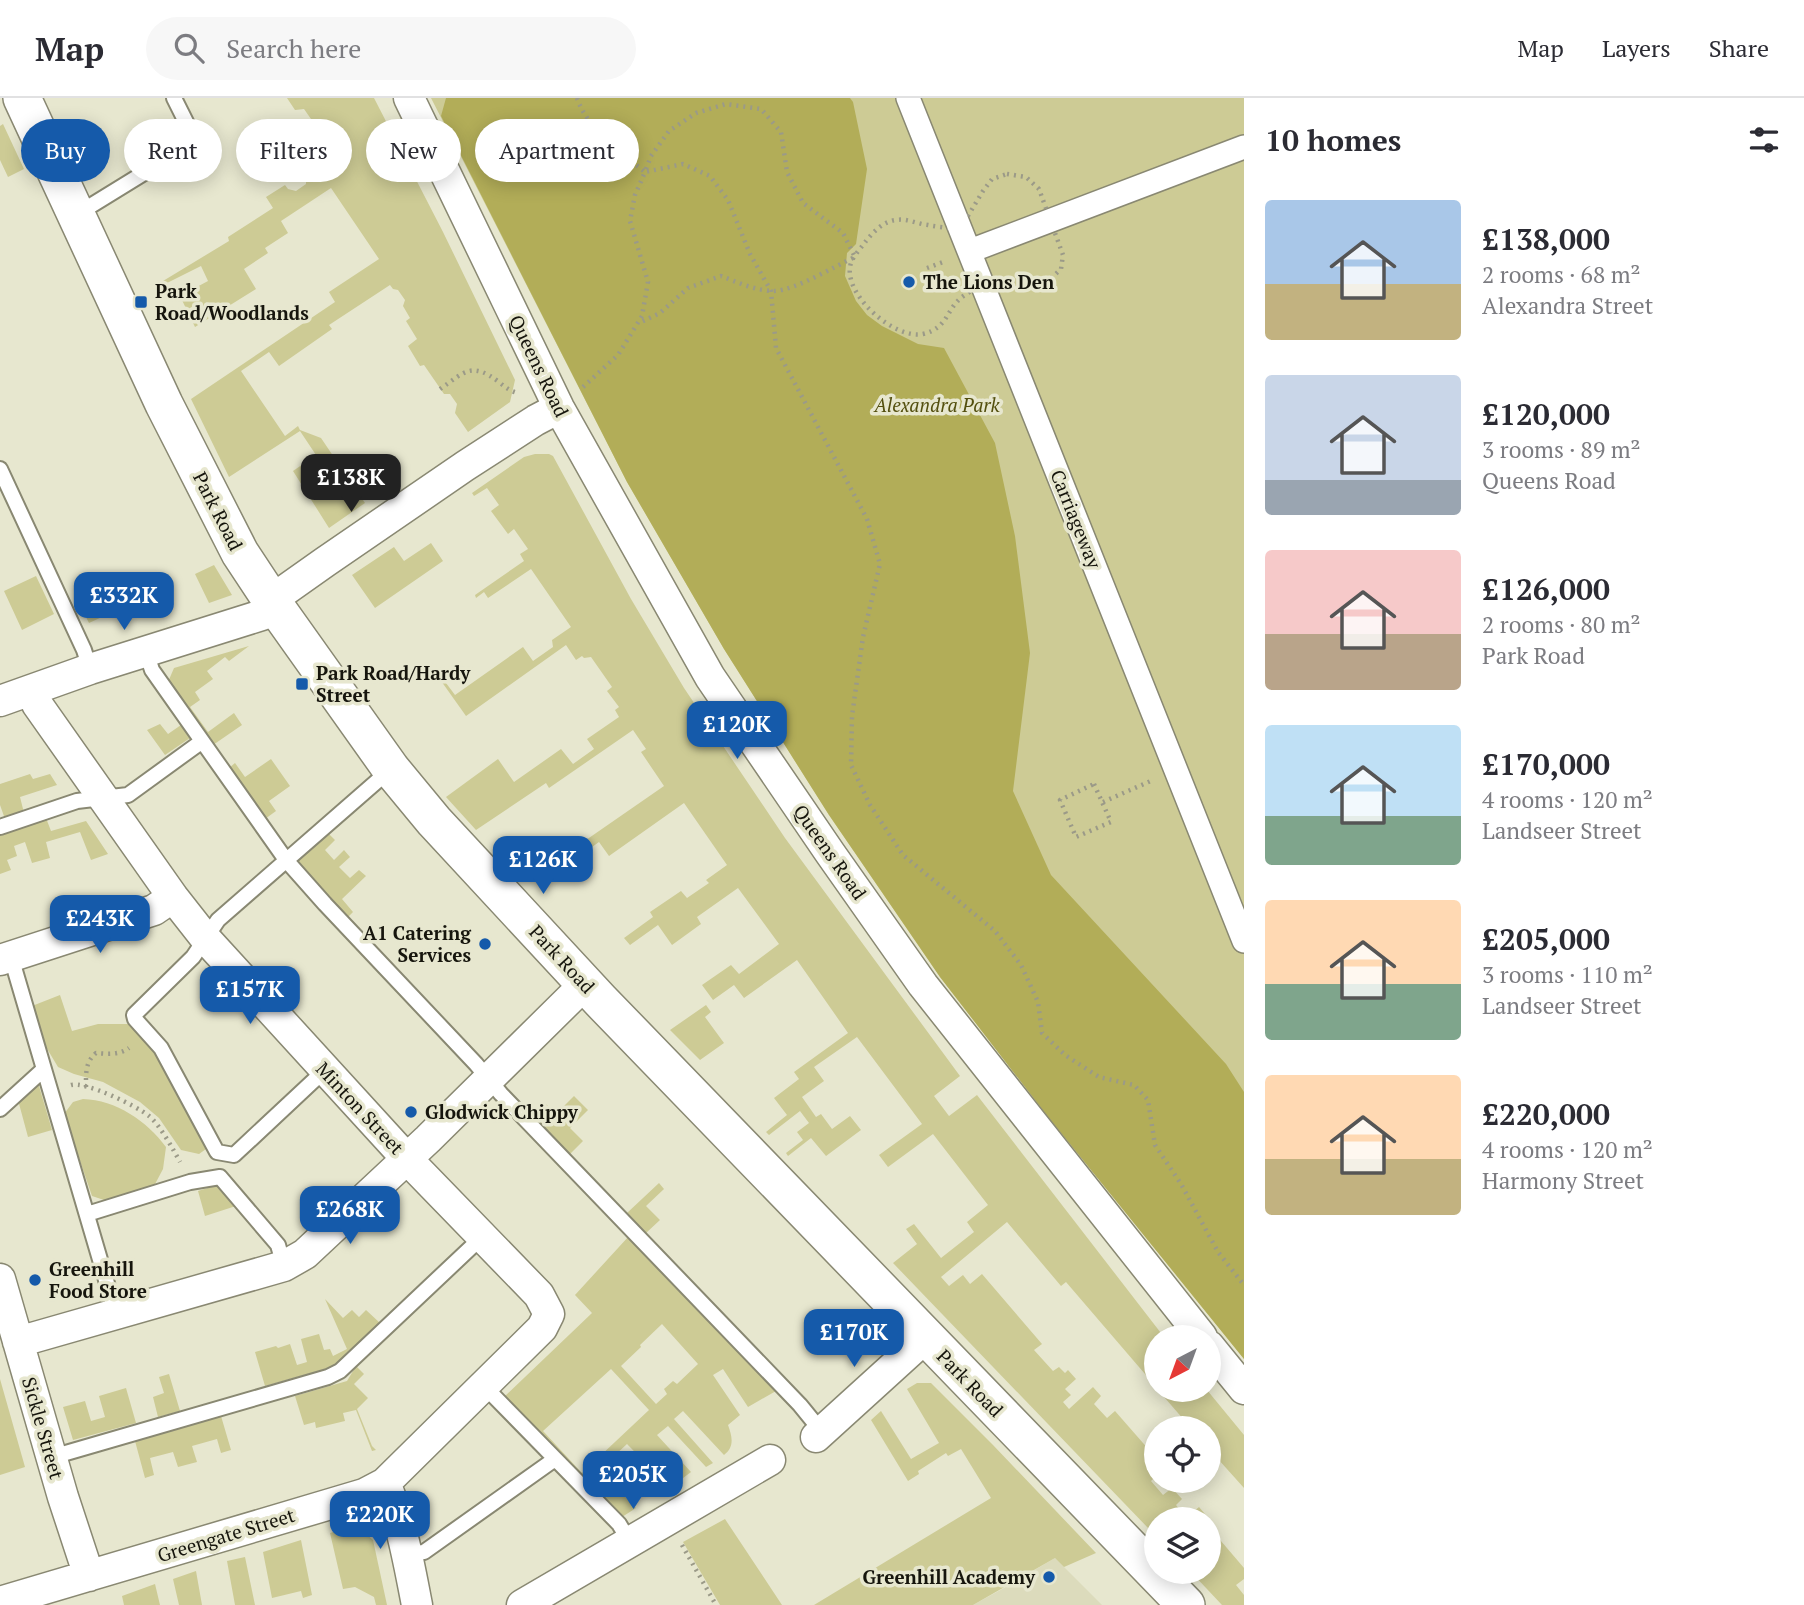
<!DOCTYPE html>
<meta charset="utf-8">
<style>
body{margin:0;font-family:"PT Serif",serif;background:#f7f7f7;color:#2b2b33;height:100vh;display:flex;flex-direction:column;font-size:26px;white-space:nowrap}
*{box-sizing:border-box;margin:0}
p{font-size:23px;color:#7c7c81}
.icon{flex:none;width:38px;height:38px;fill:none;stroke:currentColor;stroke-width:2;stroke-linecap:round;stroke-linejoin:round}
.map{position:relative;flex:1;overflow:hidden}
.side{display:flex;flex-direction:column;background:#fff;width:560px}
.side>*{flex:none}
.top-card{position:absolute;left:21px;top:21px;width:665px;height:63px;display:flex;gap:14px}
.needle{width:46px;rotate:221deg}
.buttons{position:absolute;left:1144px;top:1227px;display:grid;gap:14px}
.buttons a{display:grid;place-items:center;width:77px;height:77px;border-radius:50%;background:#fff;box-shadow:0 4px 18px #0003;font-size:35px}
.price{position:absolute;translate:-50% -60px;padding:0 16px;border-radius:14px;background:#155aaa;color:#fff;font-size:23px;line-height:46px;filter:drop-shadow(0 2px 4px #0008)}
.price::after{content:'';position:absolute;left:50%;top:42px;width:21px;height:16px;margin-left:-10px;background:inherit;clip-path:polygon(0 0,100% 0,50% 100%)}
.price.active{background:#222;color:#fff}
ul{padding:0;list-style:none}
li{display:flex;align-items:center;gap:21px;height:175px;padding:0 21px}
li span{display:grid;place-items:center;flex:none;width:196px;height:140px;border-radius:7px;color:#555}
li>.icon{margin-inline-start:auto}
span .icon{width:84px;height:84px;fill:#fffc;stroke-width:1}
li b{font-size:30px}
h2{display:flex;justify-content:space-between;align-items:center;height:84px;padding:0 21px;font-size:30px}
.tag{padding:0 24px;border-radius:32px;background:#fff;box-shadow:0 4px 18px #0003;font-size:24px;line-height:63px}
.tag.active{background:#155aaa;color:#fff}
header{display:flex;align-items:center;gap:42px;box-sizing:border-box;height:98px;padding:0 35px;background:#fff;border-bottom:2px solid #e1e1e2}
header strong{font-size:33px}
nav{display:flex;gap:38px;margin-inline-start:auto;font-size:24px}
.search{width:490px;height:63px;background:#f7f7f7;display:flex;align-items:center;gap:18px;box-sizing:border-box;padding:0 24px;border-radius:38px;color:#7c7c81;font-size:26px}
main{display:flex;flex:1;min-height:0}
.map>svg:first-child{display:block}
.built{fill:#dcdbbc}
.green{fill:#cdcb95;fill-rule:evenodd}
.forest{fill:#b2ad58}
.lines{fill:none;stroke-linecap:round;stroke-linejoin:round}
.service-casing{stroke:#898872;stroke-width:18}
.pedestrian-casing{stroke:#898872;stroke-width:26}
.minor-casing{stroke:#898872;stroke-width:33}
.tertiary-casing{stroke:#898872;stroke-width:40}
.path{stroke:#9b9a88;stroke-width:4.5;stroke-dasharray:2 5;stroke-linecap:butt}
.service{stroke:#fff;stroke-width:14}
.pedestrian{stroke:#fff;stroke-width:23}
.minor{stroke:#fff;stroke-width:30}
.tertiary{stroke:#fff;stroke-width:37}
.poi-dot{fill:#155aaa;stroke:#e7e7cf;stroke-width:2.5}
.labels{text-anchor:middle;stroke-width:7;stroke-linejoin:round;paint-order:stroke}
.poi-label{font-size:19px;font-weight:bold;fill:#16150d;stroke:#e7e7cf;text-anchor:start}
.street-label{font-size:19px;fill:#16150d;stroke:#e7e7cf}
.park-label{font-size:19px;font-style:italic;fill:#534f0e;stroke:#e7e7cf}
</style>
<header>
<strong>Map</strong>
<div class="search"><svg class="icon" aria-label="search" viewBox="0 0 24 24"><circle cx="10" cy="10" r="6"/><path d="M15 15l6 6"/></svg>Search here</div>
<nav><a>Map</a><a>Layers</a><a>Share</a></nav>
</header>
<main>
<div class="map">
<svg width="1244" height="1507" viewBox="0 0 1244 1507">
<rect width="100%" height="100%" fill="#e7e7cf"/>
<!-- built -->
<path class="built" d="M1055,1460L1102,1507H973L1006,1489Z"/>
<!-- green -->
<path class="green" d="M287,0H374L443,134L515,282L510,304L468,334L455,315L457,306L450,296H444L424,267L420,268L408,248L417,241L406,223L410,220L403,208L405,202L398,192L393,191L390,187L329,227L332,231L279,268L269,254L241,273L285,338L298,328L300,332L321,340L365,405L329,430L293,373L316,357L300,333L229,379L191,301L335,204L329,194L379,161L331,90L281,123L288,135L265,150L268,155L244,171L256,191L195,229L180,198L208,183L201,168L165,186L163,183L229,143L228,139L273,110L266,99L285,87L288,91L296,93L306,86V81L304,77L326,64L305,31L311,21L304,11L295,12Z
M431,0H1244V1261L1049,1020L940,879L829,717L724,551L627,384Z
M3,26L24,71L8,79L0,62V28Z
M535,356H549L553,358L631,501L684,590L785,740L960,978L934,998L949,1018L977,997L1164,1239H1157V1290L1066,1184L1061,1188L1007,1124L941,1179L949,1188L963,1177L970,1186L982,1176L1042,1246L1034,1252L1053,1273L1059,1269L1065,1275L1068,1272L1076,1281L1065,1291L1071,1297L1063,1304L1069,1311L1093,1289L1101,1298L1094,1306L1107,1320L1115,1313L1157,1361V1377L1151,1383L1163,1397L1172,1390L1182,1401L1176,1407L1186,1420L1199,1409L1210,1422L1209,1423V1421H1184L1180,1417L1177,1419L1171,1412L1160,1421H1157V1424L1149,1431L893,1165L917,1146L906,1131L914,1126L941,1160L974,1134L967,1124L988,1107L933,1036L888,1069L879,1057L922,1026L857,939L814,969L824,983L802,999L816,1019L821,1016L832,1031L850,1018L861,1032L826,1058L811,1040L788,1058L786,1055L803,1042L797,1034L809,1025L800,1013L769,1037L766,1034L787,1017L774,1000L799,981L794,974L848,935L797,862L744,900L734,887L713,902L702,887L731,867L739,876L779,846L738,790L697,819L701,826L672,847L658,827L630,847L624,840L653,819L650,814L681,793L687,800L709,785L706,782L727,767L684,705L609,758L599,744L571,764L569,761L589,747L586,742L664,688L641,654L646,651L633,632L549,690L546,685L476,732L446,699L498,661L514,684L561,651L573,666L594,651L587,641L619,619L615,612L619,609L607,593L612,589L591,559L584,560L582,558L576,562L566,547L466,618L439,580L440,577L455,597L523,549L533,563L553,549L552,542L571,529L531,471L488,500L484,494L476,500L475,497L524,463L520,456L528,451L514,431L508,436L491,413L499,407L487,390L474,398L472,395L524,359Z
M431,445L443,463L375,510L352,477L394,449L404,463Z
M214,467L232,497L209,505L195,476Z
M36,478L54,516L22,532L4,493Z
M126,492L132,505L89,525L83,513Z
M249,548L229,563L225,559L207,573L213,581L195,594L200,602L190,609L208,634L234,615L242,627L213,647L168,584L174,570Z
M160,626L168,636L181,627L190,640L165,657L147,632Z
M271,661L290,688L269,703L276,713L265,721L229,670L235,665L245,679Z
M30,676L33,681L50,676L57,687L20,699L24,715L5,721L0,707V686Z
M46,720L51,733L86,723L108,756L91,762L80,734L46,744L50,760L32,765L25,744L14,748L17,758L7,762L11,772L0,776V734Z
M328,735L335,742L325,752L334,762L344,752L350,759L339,769L350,780L359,772L366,778L342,801L353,814L348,819L296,761Z
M60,897L72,933L98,926H128L144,939L157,953L206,1051L199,1056L181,1052L159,1020L140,1004L103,984L74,976L58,969L43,944L32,908Z
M706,907L711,914L705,919L724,945L700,962L670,932Z
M35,985L39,988L52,1032L28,1039L18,1002Z
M574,998L588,1012L570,1030L583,1043L570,1056L532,1017L545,1005L556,1016Z
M83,1001C116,1002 147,1023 166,1049L163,1071L154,1088L110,1104L92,1098L64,1016L73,1004Z
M659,1085L664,1091L646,1108L660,1122L646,1135L627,1115Z
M217,1087L223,1090L239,1107L205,1118L198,1093Z
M629,1138L776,1293L748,1309L723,1271L713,1277L740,1317L728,1327C732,1338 735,1349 724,1357L683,1313L674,1321L713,1365L706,1369L668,1328L657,1337L691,1374L670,1390L627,1346L599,1372L636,1410L622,1419L504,1299L592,1215L575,1197ZM662,1226L698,1266L677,1286L673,1283L664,1291L667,1296L656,1306L621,1268L641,1249L640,1247ZM611,1271L649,1312L582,1375L543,1333Z
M325,1201L343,1220L352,1212L359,1219L366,1212L380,1225L336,1266L329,1270L265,1288L255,1254L276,1248L278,1250L290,1246L297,1267L307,1264L301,1241L319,1236L324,1252L330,1251L333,1258L347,1251Z
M356,1268L364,1276L354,1286L368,1300L357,1311L372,1348L376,1352L372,1353L356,1312L343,1315L345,1323L316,1330L315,1324L304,1327L295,1298L347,1283Z
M169,1276L180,1313L158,1319L153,1299L164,1295L159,1279Z
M0,1281L25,1369L0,1377Z
M917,1285H931L993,1347L1096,1455L1064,1469L1055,1460L973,1507H814L991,1400L961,1351L948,1358L946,1355L918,1373L919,1376L908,1383L871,1322L881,1313L911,1361L939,1345L907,1291Z
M126,1290L136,1325L73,1342L63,1309L85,1303L91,1323L105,1319L99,1298Z
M1158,1292H1207L1244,1337V1390L1209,1351V1330H1191Z
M221,1318L231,1352L221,1355L217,1341L192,1348L197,1364L178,1369L173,1354L150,1360L154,1377L145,1380L135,1343Z
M725,1421L782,1507H720L683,1444Z
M1209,1426L1217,1435L1215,1436L1244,1470V1481L1236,1487L1244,1497V1507H1222L1191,1474H1209Z
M356,1427L373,1442L387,1507H376L374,1499L355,1489L343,1491L330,1435Z
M301,1442L312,1497L303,1500L301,1493L272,1500L263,1454Z
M245,1459L255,1507H235L227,1463Z
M196,1473L202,1507H179L173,1481Z
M155,1486L160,1507H124L122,1498Z"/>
<!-- forest -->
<path class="forest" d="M446,0H850L853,4L867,71L856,146L847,155L845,178L856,203L867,217L882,228L918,246L944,250L995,345L1015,438L1030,555L1013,693L1051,777L1226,966L1244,994V1261L1049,1020L940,879L829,717L724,551L627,384L441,18Z"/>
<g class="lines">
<!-- service casing -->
<g class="service-casing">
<path id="service" d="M77,114L92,107L183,51L189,30L174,0
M0,371L84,552L90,571
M146,554L152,572L286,762L325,806L476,966L501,996L800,1307L822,1334
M0,729L77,703L128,697L201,644
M11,859L116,1216
M325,972L234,1057L217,1054L161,950L135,921L134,917L193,859L218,822L391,671
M0,1011L44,971
M87,1116L190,1084L220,1079L278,1147L284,1168
M484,1288L619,1426L630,1444
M52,1359L328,1279L340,1273L482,1139
M407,1456L424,1454L555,1361"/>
</g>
<!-- pedestrian casing -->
<g class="pedestrian-casing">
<path id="pedestrian" d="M908,0L1244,843
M970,153L1244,49"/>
</g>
<!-- minor casing -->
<g class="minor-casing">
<path id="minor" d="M409,0L559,310L710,579L830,755L923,887L1202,1239
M0,603L90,571L262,517L284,493L325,464L465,368L536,322L559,310
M0,862L154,812L173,799
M0,1181L63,1399L89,1478
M18,1244L284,1168L305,1156L428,1041L585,886
M1209,1248L1244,1291
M816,1339L925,1240
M385,1385C402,1424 409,1466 417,1507
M0,1504L364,1396L385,1385L542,1230L549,1216L539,1197L407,1061L206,841L173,799L37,606L32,592
M522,1507L770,1362"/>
</g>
<!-- tertiary casing -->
<g class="tertiary-casing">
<path id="tertiary" d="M22,0L164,306L240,455L273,505L391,671L434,723L600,902L1186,1507"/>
</g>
<!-- path -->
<path class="path" d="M577,0C588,32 620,54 645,74L651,58L669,33L696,15L726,6L761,11L781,34L787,74L803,105L843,135L855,159C833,169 796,192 774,193C756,193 737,184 721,178L688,190L660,215L639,225
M1007,76L1026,79L1039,91L1063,157L1061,171L1047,184L1033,189L1016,187L1004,179C990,185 973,190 961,200C946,212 948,230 923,236C894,242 841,195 851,165C854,157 862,149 866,143C874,133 884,123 896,122C907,120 917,126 928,127C938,129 949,130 960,131L983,93L992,81Z
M927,170L946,163
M583,289L618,257L642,218L648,184L630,123L635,97L645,74L683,66L710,78L728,102L750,156L771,193L776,250L867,421L880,466L863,539L852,618L851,667L870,707L903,757L995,833L1021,867L1038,904L1042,935L1065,957L1099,979L1134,987L1148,1002L1155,1047L1181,1086L1218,1154L1244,1187
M440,291C465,274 471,263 499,284C505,289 510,293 518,295
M1094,686L1111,724L1076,739L1060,702Z
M1103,704L1153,682
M71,987C85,983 137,1008 149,1018C160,1027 173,1051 180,1064
M86,989C86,976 85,964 96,955C108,956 119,957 129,950
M682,1447L716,1507"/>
<!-- service -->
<use href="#service" class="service"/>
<!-- pedestrian -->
<use href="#pedestrian" class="pedestrian"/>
<!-- minor -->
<use href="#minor" class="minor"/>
<!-- tertiary -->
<use href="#tertiary" class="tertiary"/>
</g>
<!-- markers -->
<g class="poi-dot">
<circle cx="909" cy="184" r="7"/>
<rect x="134" y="197" width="14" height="14" rx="3.5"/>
<rect x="295" y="579" width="14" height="14" rx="3.5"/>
<circle cx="485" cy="846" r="7"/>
<circle cx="411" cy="1014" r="7"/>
<circle cx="35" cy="1182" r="7"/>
<circle cx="1049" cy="1479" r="7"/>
</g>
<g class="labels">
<!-- poi labels -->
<g class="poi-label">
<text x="923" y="191">The Lions Den</text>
<text x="155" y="200">Park<tspan x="155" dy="22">Road/Woodlands</tspan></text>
<text x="316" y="582">Park Road/Hardy<tspan x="316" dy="22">Street</tspan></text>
<text x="471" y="842" text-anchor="end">A1 Catering<tspan x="471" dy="22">Services</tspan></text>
<text x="425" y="1021">Glodwick Chippy</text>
<text x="49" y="1178">Greenhill<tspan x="49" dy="22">Food Store</tspan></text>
<text x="1035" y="1486" text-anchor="end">Greenhill Academy</text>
</g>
<!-- street labels -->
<g class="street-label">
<text transform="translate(539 268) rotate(64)" y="7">Queens Road</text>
<text transform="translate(218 413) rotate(63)" y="7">Park Road</text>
<text transform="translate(1076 421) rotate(68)" y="7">Carriageway</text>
<text transform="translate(830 754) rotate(55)" y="7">Queens Road</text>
<text transform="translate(562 861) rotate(47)" y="7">Park Road</text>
<text transform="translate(360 1010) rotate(47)" y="7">Minton Street</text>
<text transform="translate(970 1285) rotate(46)" y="7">Park Road</text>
<text transform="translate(43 1330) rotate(74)" y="7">Sickle Street</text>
<text transform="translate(226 1437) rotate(-17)" y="7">Greengate Street</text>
</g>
<!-- park labels -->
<g class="park-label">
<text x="937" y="314">Alexandra Park</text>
</g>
</g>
</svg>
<div class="buttons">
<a><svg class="needle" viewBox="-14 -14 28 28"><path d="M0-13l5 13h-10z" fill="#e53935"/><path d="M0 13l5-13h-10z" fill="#7c7c81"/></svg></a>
<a><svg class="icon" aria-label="locate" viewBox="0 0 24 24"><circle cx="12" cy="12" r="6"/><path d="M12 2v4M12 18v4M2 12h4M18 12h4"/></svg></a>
<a><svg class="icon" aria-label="layers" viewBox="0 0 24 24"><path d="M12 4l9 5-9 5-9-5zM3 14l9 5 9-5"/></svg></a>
</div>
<b class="price active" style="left:351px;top:416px">£138K</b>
<b class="price" style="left:124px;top:534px">£332K</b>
<b class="price" style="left:737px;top:663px">£120K</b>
<b class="price" style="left:543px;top:798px">£126K</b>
<b class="price" style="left:100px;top:857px">£243K</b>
<b class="price" style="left:250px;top:928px">£157K</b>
<b class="price" style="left:350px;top:1148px">£268K</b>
<b class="price" style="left:854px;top:1271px">£170K</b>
<b class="price" style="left:633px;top:1413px">£205K</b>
<b class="price" style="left:380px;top:1453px">£220K</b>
<div class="top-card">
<a class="tag active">Buy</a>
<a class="tag">Rent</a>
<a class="tag">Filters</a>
<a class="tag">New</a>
<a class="tag">Apartment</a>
</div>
</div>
<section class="side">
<h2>10 homes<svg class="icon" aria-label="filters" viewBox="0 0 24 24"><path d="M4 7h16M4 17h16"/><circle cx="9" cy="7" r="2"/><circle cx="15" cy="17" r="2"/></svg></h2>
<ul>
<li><span style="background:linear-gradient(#a9c7e8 60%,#c2b280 0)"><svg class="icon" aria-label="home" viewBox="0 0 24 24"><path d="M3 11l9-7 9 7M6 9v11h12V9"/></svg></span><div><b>£138,000</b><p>2 rooms · 68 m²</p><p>Alexandra Street</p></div></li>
<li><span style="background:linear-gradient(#c9d6e8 75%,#9aa5b1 0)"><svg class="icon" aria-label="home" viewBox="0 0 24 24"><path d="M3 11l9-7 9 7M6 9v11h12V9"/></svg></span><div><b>£120,000</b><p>3 rooms · 89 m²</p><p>Queens Road</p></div></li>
<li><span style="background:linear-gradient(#f6c9c9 60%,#b9a48a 0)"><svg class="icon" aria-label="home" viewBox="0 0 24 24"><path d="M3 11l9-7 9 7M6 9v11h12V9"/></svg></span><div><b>£126,000</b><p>2 rooms · 80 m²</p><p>Park Road</p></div></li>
<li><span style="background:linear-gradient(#bfe0f5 65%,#7fa58c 0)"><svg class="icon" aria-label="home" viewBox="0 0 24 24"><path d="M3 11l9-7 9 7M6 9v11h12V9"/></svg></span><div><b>£170,000</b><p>4 rooms · 120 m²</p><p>Landseer Street</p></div></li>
<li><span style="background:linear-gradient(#ffd9b3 60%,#7fa58c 0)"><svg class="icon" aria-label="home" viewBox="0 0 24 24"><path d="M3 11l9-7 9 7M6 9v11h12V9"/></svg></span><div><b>£205,000</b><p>3 rooms · 110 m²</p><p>Landseer Street</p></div></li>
<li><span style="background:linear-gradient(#ffd9b3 60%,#c2b280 0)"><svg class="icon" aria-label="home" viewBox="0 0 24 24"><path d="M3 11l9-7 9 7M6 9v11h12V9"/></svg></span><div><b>£220,000</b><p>4 rooms · 120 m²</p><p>Harmony Street</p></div></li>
</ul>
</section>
</main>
